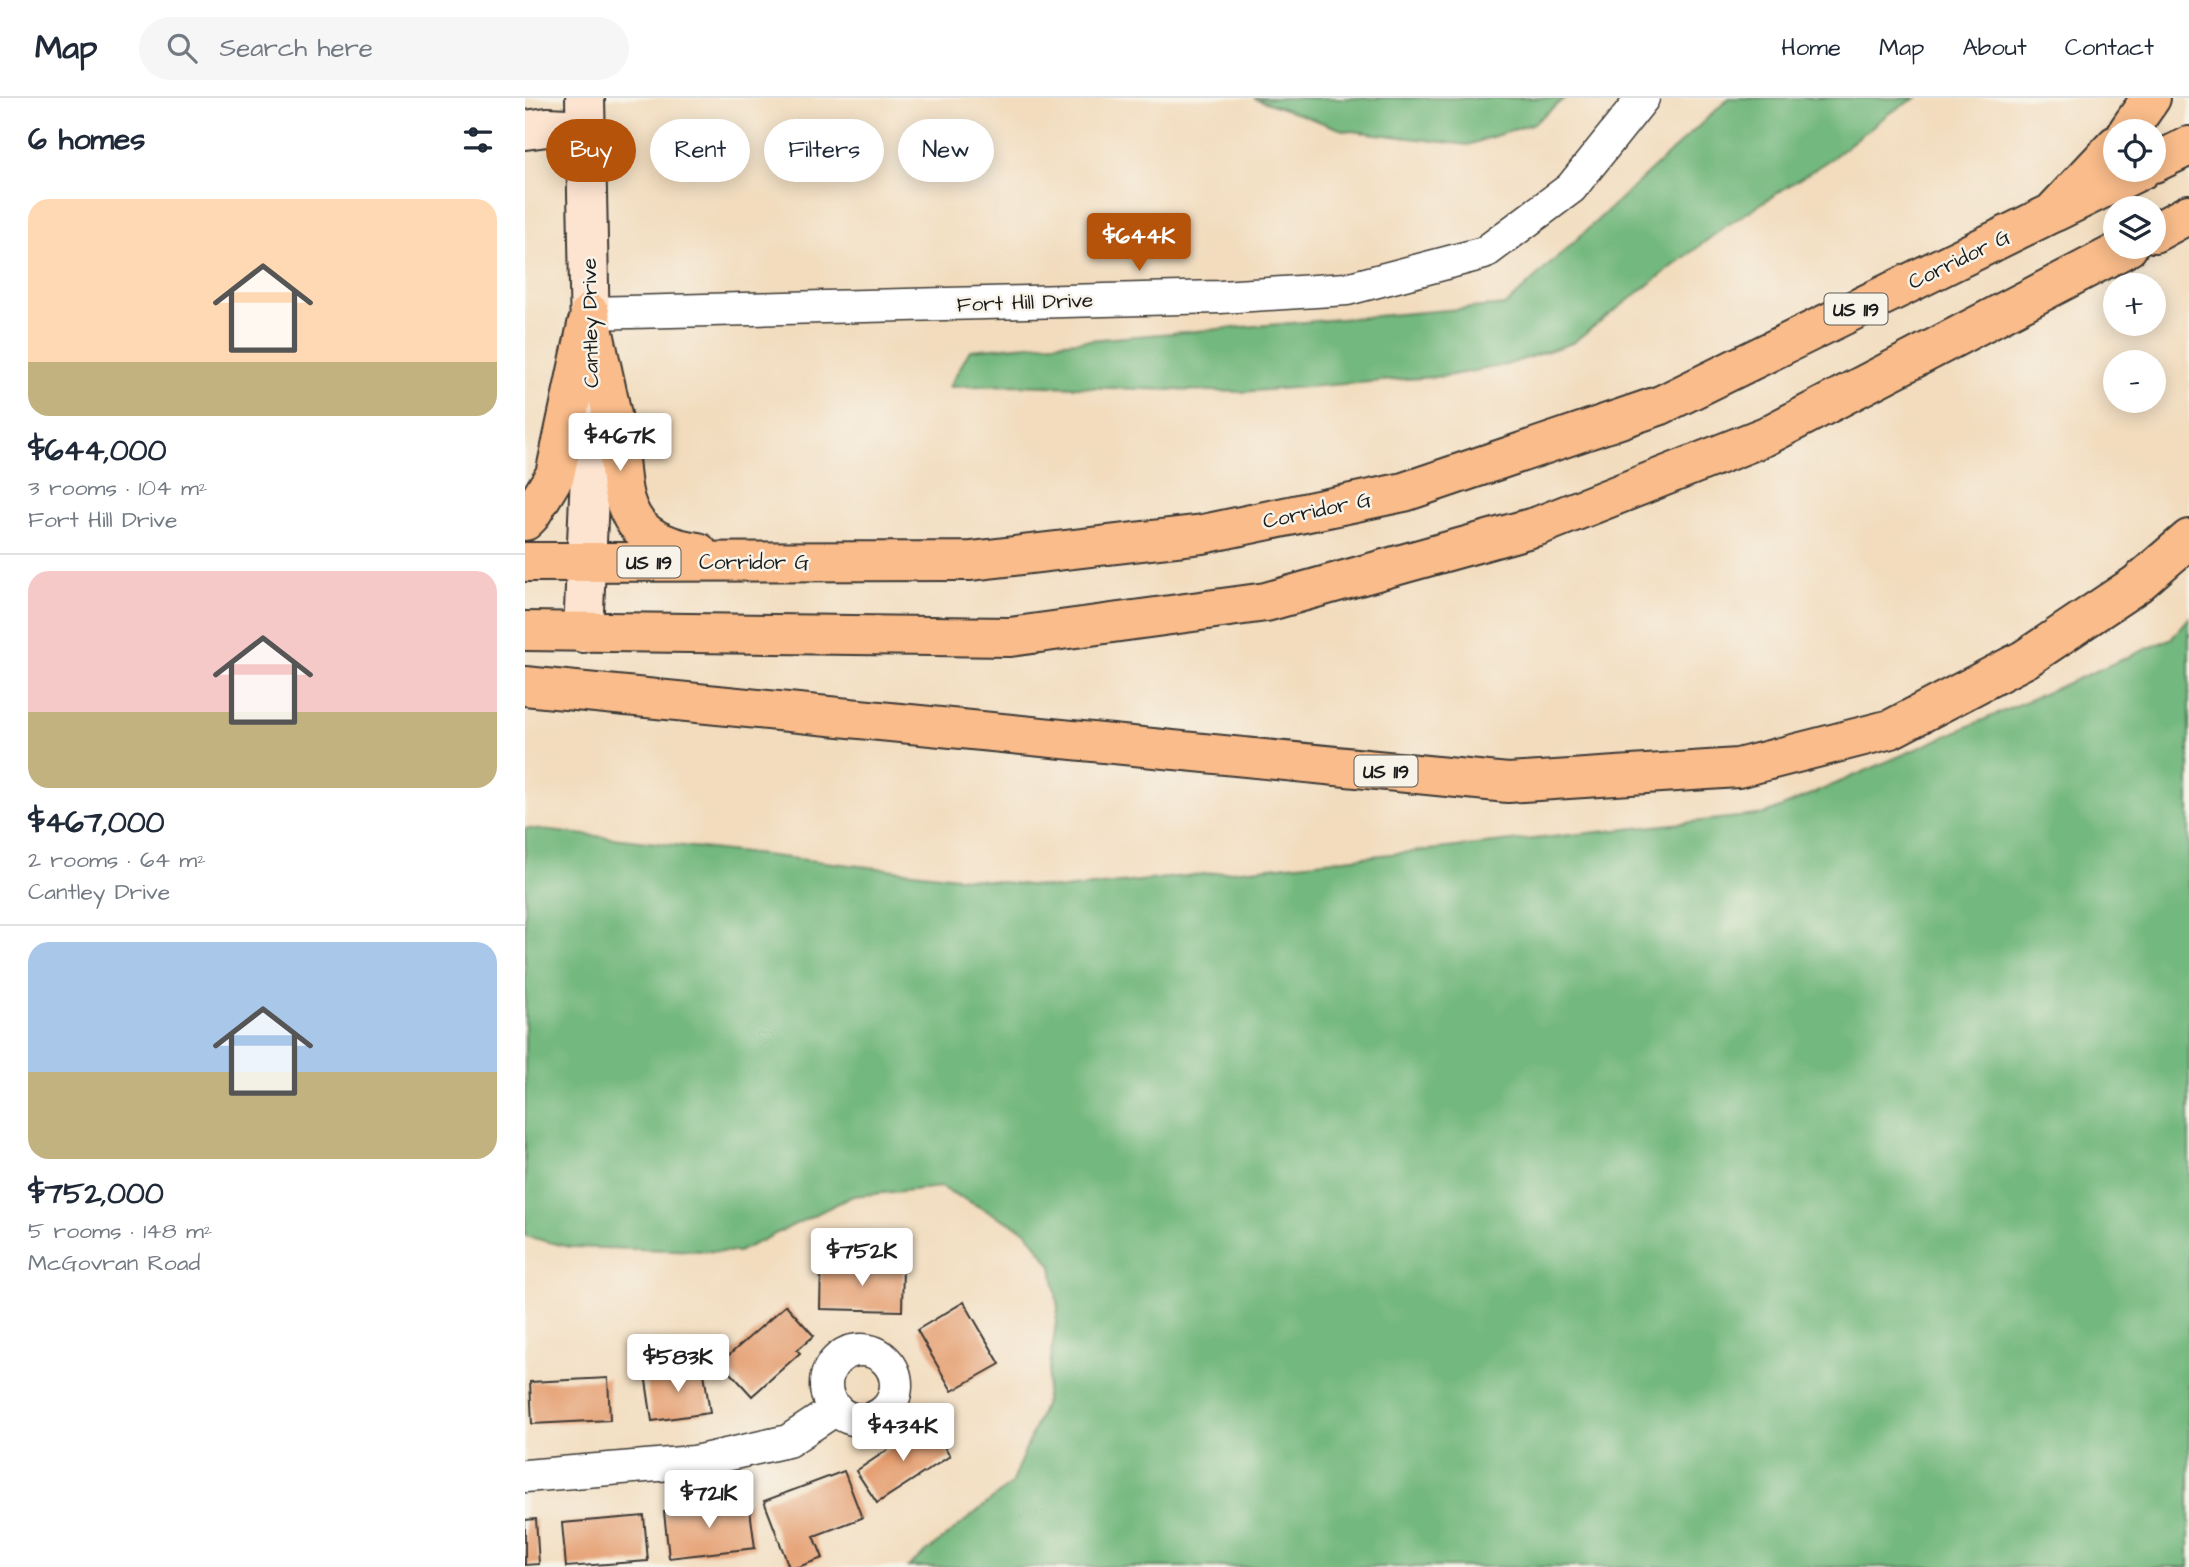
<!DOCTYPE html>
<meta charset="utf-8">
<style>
body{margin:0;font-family:"Architects Daughter",sans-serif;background:#f6f6f7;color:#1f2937;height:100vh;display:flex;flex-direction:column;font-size:26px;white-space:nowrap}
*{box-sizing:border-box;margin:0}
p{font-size:23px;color:#747a83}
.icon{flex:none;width:38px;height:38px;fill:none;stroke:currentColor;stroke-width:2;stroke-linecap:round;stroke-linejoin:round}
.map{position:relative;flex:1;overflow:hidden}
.sheet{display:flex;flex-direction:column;background:#fff;width:525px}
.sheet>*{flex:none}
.hud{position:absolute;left:21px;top:21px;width:665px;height:63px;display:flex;gap:14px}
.fabs{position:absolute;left:1578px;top:21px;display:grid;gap:14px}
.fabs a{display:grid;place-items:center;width:63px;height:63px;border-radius:50%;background:#fff;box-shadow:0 4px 18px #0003;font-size:35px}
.price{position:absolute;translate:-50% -60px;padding:0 16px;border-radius:7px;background:#fff;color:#222;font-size:23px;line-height:46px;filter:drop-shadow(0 2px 4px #0008)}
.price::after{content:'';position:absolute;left:50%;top:42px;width:21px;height:16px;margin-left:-10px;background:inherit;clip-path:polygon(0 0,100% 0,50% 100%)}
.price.active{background:#b45309;color:#fff}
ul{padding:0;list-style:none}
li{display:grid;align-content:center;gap:14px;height:371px;padding:0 28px}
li+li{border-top:2px solid #e0e1e3}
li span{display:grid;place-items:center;height:217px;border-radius:21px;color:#555}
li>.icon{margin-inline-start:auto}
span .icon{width:126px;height:126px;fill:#fffc;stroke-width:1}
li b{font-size:30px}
h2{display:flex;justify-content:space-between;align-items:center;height:84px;padding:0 28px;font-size:30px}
.tag{padding:0 24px;border-radius:32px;background:#fff;box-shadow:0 4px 18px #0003;font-size:24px;line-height:63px}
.tag.active{background:#b45309;color:#fff}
header{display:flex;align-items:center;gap:42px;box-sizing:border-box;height:98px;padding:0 35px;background:#fff;border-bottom:2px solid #e0e1e3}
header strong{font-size:33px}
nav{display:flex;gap:38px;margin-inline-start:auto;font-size:24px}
.search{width:490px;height:63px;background:#f6f6f7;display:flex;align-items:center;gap:18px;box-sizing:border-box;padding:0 24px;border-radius:38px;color:#747a83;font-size:26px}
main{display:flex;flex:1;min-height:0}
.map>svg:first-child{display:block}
.forest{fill:#73b87e;stroke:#486a4d;stroke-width:2}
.building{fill:#e49969}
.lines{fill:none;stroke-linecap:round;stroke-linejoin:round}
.street-casing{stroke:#3c3934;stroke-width:35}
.secondary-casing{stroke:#3c3934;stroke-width:42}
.primary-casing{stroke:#3c3934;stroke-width:42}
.highway-casing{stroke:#3c3934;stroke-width:42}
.street{stroke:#fff;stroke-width:32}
.secondary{stroke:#fde4d0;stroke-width:38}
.primary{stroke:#f9bc8a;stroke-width:38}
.highway{stroke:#f9bc8a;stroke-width:38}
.labels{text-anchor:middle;stroke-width:5;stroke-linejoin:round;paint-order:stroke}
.shield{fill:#f7f3e8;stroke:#5e5c59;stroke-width:2}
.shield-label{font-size:19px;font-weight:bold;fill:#1c1c1c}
.street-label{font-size:21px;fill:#1c1c1c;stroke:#f7f3e8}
</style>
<header>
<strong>Map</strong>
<div class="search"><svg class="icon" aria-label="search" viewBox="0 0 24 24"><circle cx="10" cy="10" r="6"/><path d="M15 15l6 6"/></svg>Search here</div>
<nav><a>Home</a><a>Map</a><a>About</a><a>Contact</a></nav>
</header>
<main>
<section class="sheet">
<h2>6 homes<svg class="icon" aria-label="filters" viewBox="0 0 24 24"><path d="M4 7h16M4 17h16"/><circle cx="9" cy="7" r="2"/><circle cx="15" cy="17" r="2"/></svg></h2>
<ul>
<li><span style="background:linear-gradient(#ffd9b3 75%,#c2b280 0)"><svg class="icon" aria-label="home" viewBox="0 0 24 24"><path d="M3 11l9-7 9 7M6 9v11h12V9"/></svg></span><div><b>$644,000</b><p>3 rooms · 104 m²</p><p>Fort Hill Drive</p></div></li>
<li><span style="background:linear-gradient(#f6c9c9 65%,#c2b280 0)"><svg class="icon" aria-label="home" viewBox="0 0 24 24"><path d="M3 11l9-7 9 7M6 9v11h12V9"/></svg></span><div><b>$467,000</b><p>2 rooms · 64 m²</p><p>Cantley Drive</p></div></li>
<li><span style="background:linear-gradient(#a9c7e8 60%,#c2b280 0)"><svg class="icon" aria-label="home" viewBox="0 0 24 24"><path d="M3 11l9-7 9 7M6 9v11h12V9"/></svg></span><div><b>$752,000</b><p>5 rooms · 148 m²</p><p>McGovran Road</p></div></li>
</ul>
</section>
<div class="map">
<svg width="1664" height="1469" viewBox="0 0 1664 1469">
<rect width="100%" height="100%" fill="#f7f3e8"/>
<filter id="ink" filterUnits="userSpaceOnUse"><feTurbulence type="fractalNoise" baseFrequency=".0143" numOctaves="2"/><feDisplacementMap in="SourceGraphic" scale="14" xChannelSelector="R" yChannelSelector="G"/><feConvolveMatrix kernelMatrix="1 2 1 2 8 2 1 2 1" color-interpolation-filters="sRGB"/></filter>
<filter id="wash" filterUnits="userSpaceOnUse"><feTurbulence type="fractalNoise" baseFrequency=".00686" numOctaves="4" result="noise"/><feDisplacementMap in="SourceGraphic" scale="28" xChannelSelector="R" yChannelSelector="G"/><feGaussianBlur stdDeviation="1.57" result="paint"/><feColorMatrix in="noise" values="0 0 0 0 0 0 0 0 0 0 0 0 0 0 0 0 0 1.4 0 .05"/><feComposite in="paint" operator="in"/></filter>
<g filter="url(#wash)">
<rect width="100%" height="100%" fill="#f2dcbd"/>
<!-- forest -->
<path class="forest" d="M729,0H1040L1009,25L943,47L818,32Z
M1204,0H1391L1363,16L1307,60L1198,130L1047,245L981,267L921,278L716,294L487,287L424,289L445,252L981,207Z
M1664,520V1469H383L486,1386L520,1305L533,1210L527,1168L501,1133L416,1089L328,1098L213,1154L44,1149L0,1138V730L539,791L1241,716L1647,540Z"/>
<g id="blocks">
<!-- building -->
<path class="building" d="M296,1166L378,1168L377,1213L295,1211Z
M439,1204L475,1266L427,1293L392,1232Z
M261,1207L289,1238L272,1252L275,1255L227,1298L196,1264Z
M178,1268L185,1315L127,1323L120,1276Z
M83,1280L85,1322L7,1326L5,1284Z
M403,1325L425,1358L352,1405L331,1373Z
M319,1373L337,1420L289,1438L298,1460L273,1469H264L239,1403Z
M224,1404L230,1450L144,1460L139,1414Z
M119,1418L123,1463L41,1469L37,1425Z
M11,1421L14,1466L0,1467V1422Z"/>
</g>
</g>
<g filter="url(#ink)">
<use href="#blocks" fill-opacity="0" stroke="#3c3934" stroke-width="2"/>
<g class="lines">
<!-- street casing -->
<g class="street-casing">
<path id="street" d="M65,215L695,199L822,191L959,155L1046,90L1118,0
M301 1287a35 35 0 1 1 70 0a35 35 0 1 1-70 0Z
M0,1378L169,1364L263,1343L311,1311"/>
</g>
<!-- secondary casing -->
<g class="secondary-casing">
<path id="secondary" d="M0,32L22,29L61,31
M58,535L67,330L60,0"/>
</g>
<!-- primary casing -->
<g class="primary-casing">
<path id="primary" d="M1629,65L1664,48
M1530,114L1616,72
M1629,135L1664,116
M0,533L485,539L741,504L1013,428L1241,338L1603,149"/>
</g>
<!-- highway casing -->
<g class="highway-casing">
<path id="highway" d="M1603,33L1626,0
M65,215C73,255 83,296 91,337C97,367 92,399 111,425C126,444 151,451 173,454
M0,423L5,418L30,377L62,227
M0,464L446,463L678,436L879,394L1136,307L1527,115L1591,47
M0,588L983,685L1213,670L1366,631L1500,561L1612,486L1664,441"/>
</g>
<!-- street -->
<use href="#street" class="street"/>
<!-- secondary -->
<use href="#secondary" class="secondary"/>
<!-- primary -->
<use href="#primary" class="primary"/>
<!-- highway -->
<use href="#highway" class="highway"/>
</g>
</g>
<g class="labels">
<!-- shield labels -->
<g class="shield">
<rect x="1299.5" y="195.5" width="63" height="31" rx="5"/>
<rect x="92.5" y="448.5" width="63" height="31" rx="5"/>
<rect x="829.5" y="657.5" width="63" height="31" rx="5"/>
</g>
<g class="shield-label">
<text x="1331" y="218">US 119</text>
<text x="124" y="471">US 119</text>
<text x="861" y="680">US 119</text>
</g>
<!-- street labels -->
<g class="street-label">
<text transform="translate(1434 161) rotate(-26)" y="7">Corridor G</text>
<text transform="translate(500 204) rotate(-2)" y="7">Fort Hill Drive</text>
<text transform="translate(65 225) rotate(-91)" y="7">Cantley Drive</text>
<text transform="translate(792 412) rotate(-12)" y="7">Corridor G</text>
<text x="229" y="471">Corridor G</text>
</g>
</g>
</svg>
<div class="fabs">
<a><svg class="icon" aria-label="locate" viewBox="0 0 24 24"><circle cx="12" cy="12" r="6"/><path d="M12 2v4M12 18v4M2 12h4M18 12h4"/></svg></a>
<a><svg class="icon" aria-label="layers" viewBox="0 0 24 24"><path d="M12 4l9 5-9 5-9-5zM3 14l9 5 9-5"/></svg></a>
<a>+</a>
<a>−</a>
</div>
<b class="price active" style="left:614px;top:175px">$644K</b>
<b class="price" style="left:95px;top:375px">$467K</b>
<b class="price" style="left:337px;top:1190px">$752K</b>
<b class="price" style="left:153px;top:1296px">$583K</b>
<b class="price" style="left:378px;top:1365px">$434K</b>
<b class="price" style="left:184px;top:1432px">$721K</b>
<div class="hud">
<a class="tag active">Buy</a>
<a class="tag">Rent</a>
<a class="tag">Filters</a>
<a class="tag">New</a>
</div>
</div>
</main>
